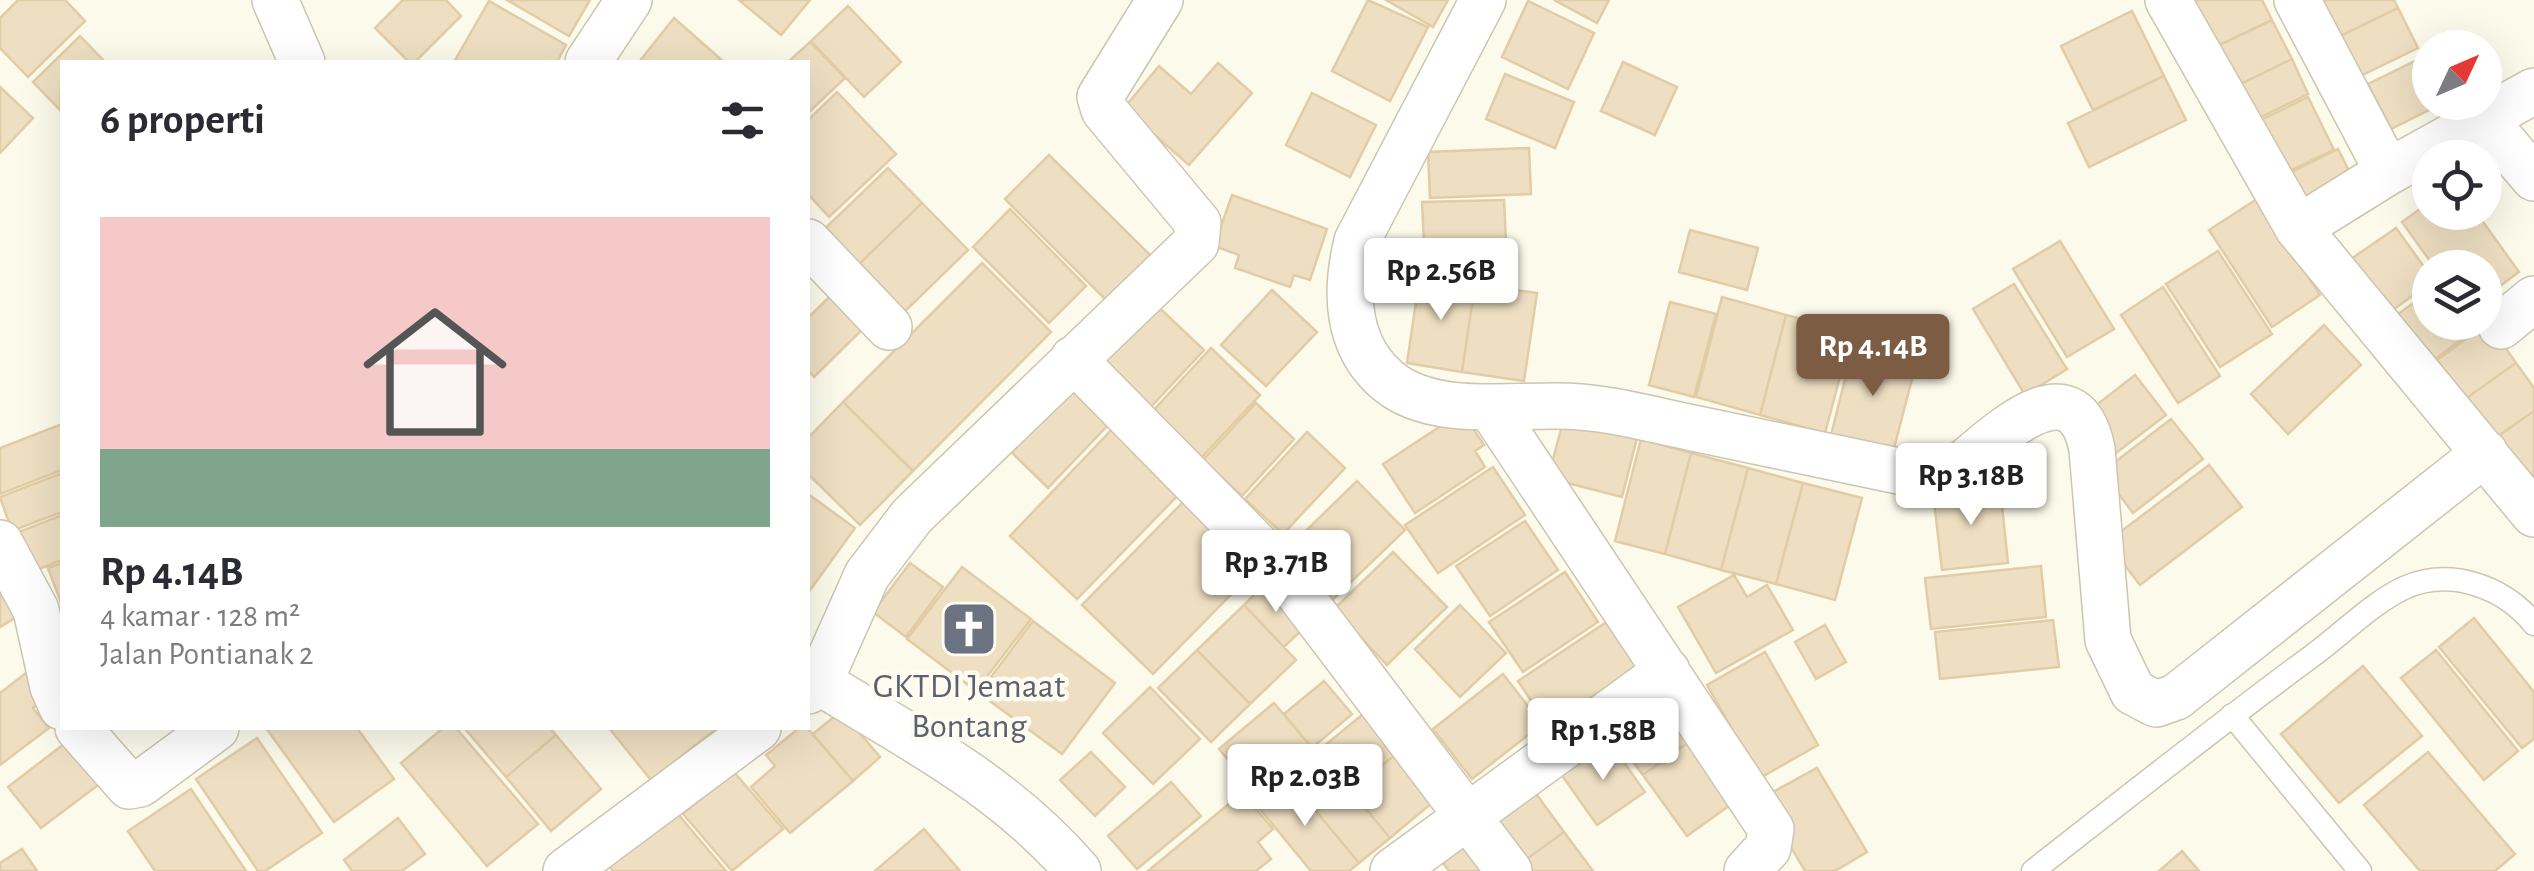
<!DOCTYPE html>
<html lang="id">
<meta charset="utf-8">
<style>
body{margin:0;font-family:"Alegreya Sans",sans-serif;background:#f7f7f7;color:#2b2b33;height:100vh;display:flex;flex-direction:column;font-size:38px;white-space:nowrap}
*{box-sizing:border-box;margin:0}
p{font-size:32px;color:#7c7c81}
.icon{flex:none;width:55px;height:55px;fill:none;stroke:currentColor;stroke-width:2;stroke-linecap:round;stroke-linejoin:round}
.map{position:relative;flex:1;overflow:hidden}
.details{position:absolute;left:60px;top:60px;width:750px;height:670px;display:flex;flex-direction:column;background:#fff;border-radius:0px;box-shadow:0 10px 40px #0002}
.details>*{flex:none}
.needle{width:65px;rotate:46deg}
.tools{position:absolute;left:2412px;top:30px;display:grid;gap:20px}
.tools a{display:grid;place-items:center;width:90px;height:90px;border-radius:50%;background:#fff;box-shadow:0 10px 40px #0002;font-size:50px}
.price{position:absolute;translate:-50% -85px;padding:0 22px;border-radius:10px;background:#fff;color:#222;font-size:32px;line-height:65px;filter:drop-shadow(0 2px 5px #0008)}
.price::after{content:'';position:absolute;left:50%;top:60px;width:30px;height:22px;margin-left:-15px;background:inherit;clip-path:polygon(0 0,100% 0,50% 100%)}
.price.on{background:#7c5c43;color:#fff}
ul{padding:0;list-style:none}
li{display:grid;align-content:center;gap:20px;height:530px;padding:0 40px}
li+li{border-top:2px solid #e1e1e2}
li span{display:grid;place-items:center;height:310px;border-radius:0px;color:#555}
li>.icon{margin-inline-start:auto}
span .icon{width:180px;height:180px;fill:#fffc;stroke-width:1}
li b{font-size:42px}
h2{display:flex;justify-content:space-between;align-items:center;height:120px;padding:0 40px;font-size:42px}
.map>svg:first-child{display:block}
.building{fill:#eedfc2;stroke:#e2cca5;stroke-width:2.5}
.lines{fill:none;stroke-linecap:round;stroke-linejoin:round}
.lane-casing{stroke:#cec5b0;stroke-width:25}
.street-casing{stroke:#cec5b0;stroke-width:48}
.lane{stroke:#fff;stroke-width:22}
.street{stroke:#fff;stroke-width:45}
.labels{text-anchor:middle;stroke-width:9;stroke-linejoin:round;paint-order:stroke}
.worship-label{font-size:35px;fill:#5b616d;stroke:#fefcf1}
</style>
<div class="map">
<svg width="2534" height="871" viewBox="0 0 2534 871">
<rect width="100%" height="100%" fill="#fcfaeb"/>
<!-- building -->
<path class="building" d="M18,0H65L85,21L28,77L0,48V18Z
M403,0H446L461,16L415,62H409L375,28Z
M507,0H590L569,36Z
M739,0H810L781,35Z
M1368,0L1428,27L1390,101L1332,71Z
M1386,0H1448L1433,27Z
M1554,0H1609L1597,23Z
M2193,0H2262L2272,20L2209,50Z
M2327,0H2394L2398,8L2332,40L2315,6Z
M489,1L566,45L557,62H454Z
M1528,1L1594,33L1568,89L1502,57Z
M848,6L901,62L864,97L811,41Z
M2398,8L2418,48L2352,80L2332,40Z
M2132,11L2164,76L2093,110L2061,46Z
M674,18L724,62H639Z
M2272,20L2292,59L2228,90L2209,50Z
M80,36L105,62H62L60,110L33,82Z
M810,42L845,78L808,113V62H788Z
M2292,59L2308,94L2245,125L2228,90Z
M2417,60L2430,87V102L2439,105L2391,129L2368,84Z
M1623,62L1677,87L1655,135L1601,111Z
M1218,63L1252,93L1189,165L1124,108L1159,66L1191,94Z
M1505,74L1574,102L1555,148L1486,119Z
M2164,76L2186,120L2089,167L2068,123Z
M0,87L33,118L0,153Z
M837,92L896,154L829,217L808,194V120Z
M1312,93L1376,125L1350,177L1286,145Z
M2308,97L2334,150L2277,177L2251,125Z
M1529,148L1531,194L1430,198L1428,152Z
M2338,149L2354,181L2293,210L2277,179Z
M1049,155L1153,258L1109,303L1005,199Z
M888,168L922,203L850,273L815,238Z
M1232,195L1327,229L1310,280L1294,275L1290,287L1235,268L1239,255L1214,246Z
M2257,199L2320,295L2272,327L2209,230Z
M1504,200L1507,262L1425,265L1422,202Z
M2430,202V212H2476L2519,272L2485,297V268H2435L2402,222Z
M922,203L968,250L895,321L850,273Z
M1010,209L1086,286L1049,323L973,247Z
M2396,228L2430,275V283L2390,312L2351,259Z
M1690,230L1758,248L1747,290L1679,272Z
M2060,241L2114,329L2067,357L2013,269Z
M2218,251L2272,334L2220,367L2166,284Z
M982,263L1051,332L913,471L843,402Z
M1420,275L1475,284L1462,372L1407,363Z
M1475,284L1537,293L1524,381L1462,372Z
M2014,284L2067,369L2025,395L1973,309Z
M2163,287L2220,376L2178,403L2121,315Z
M1272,290L1317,332L1266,386L1221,345Z
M2430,291V322H2467L2473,331L2428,364L2394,317Z
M833,293L865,327L814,377L808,370V318Z
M1722,297L1786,315L1760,415L1696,397Z
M1149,298L1204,350L1148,410L1093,358Z
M1670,302L1716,314L1694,397L1649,385Z
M1786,315L1852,332L1825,433L1760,415Z
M2488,323L2516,363L2465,399L2437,360Z
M2324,325L2361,365L2288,434L2251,394Z
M1853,347L1916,364L1893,452L1831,435Z
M1211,348L1260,395L1201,458L1152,412Z
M2516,363L2534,388V411L2494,439L2465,399Z
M2135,375L2166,415L2116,453L2085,414Z
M1065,384L1108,425L1048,488L1005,446Z
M843,402L913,471L860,525L808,474V438Z
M1256,403L1294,439L1242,496L1203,460Z
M2534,411V476L2526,482L2494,439Z
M1462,412L1484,445L1475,451L1485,467L1415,513L1383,464Z
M1564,418L1637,438L1622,497L1548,478Z
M2171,419L2203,459L2133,513L2102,472Z
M1120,421L1187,486L1077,599L1010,536Z
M62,424V470L0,494V448Z
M1307,432L1345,468L1283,534L1245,499Z
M1641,439L1691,453L1665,554L1615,541Z
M1691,453L1748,468L1721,570L1665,554Z
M2209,465L2242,507L2140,585L2107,542Z
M1493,467L1525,515L1438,573L1405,525Z
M1748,468L1803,483L1776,584L1721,570Z
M62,473V512L12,531L0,497Z
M1357,481L1405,530L1325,607L1278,558Z
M1803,483L1862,498L1835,600L1776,584Z
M2000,486L2008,563L1942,570L1933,493Z
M808,494L855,528L808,593Z
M1188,497L1259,566L1153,674L1082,605Z
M62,515V560L29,573L14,534Z
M1525,521L1558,570L1490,616L1456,566Z
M1393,552L1447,607L1387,665L1334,609Z
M62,563V605L48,568Z
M910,563L943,587L906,637L873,612Z
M2041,566L2046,617L1931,629L1925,578Z
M962,567L1031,619L976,691L907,639Z
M1565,572L1598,622L1523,672L1489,622Z
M1734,575L1747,597L1767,585L1793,630L1716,673L1678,607Z
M1267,582L1308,624L1284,647L1244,605Z
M0,585L18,616L0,627Z
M1244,605L1296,660L1250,704L1197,650Z
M1460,605L1506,653L1460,697L1415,649Z
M2474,618L2534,692V739L2522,748L2439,647Z
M2053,620L2059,667L1940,679L1935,632Z
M1033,621L1115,683L1062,754L979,693Z
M1608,621L1638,666L1548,726L1518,681Z
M1825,625L1846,662L1816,679L1795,642Z
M1197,650L1250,704L1211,742L1158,688Z
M2436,650L2518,751L2484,780L2401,678Z
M1765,652L1818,745L1760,778L1707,685Z
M2363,666L2422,736L2339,803L2281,734Z
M26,673L46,699L33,708L49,728L0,765V693Z
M1503,674L1542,724L1472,779L1433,729Z
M1324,681L1352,714L1312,748L1284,714Z
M1150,687L1200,739L1153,784L1103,733Z
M1661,697L1693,739L1643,775L1611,733Z
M1274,703L1312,748L1257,794L1219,749Z
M1368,710L1401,750L1351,791L1318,751Z
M841,711L880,757L853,781L813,734Z
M266,728H357L394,779L334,822Z
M443,728H456L538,824L487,866L401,763Z
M469,728H550L556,735L506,777L466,730Z
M609,728H717L651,780Z
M799,728H807L853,781L790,833L751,787L775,766L766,755Z
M556,735L601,789L551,831L506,777Z
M257,738L322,833L265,871H258L196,779Z
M1693,739L1737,800L1687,836L1643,775Z
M69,740L102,782L41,828L8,787Z
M1608,740L1645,792L1597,825L1561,774Z
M1401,750L1439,797L1390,838L1351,791Z
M1318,751L1390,838L1359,863L1287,776Z
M1091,752L1125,787L1095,816L1060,780Z
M2428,752L2515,854L2495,871H2420L2364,805Z
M1817,768L1867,852L1835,871H1805L1762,798Z
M733,771L783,829L732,871L683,814Z
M1287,776L1359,863L1349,871H1311L1255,803Z
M1171,782L1201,816L1137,869L1108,836Z
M191,789L246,871H155L128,831Z
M1534,791L1564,832L1524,861L1494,820Z
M1242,793L1273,829L1258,842L1271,859L1256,871H1148Z
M672,807L726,871H613L606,863Z
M398,818L425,854L402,871H352L344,860Z
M1457,828L1489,871H1449L1431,847Z
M924,829L960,871H875Z
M1564,832L1593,871H1532L1524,861Z
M22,849L37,871H0V863Z
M2182,851L2199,871H2159Z"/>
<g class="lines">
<!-- lane casing -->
<g class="lane-casing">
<path id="lane" d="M2232,715L2360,871
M2033,871C2125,799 2217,726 2312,656C2341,635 2372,603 2404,588C2451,567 2504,587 2534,624"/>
</g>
<!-- street casing -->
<g class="street-casing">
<path id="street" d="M275,0L302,62
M1483,0L1357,241C1345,290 1345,345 1388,381C1431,417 1506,405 1558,406C1604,406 1649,419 1693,428C1763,443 1833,458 1903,472L1951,474C1989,444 2073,355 2092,449L2108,640L2133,692L2156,704L2176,697L2485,453
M2168,0L2298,228
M2297,0L2388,172
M588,62L629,0
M2534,91L2388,172L2298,228L2534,514
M2484,119L2534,178
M808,242L889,327
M2501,326L2534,299
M1073,359L1281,570L1509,871
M1490,407L1771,829L1768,848L1747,871
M0,543L36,610L53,687L62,707
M808,675C907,737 1000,781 1078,871
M808,691L819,683L867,575L912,516L1196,243L1198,223L1104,110L1100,97L1160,0
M78,728L129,786L140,784L216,728
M566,871L758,728
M1393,871L1667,671"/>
</g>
<!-- lane -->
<use href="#lane" class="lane"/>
<!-- street -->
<use href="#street" class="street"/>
</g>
<!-- icons -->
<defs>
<g id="church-square" transform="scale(2.875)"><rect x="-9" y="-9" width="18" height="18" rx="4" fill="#6b7280" stroke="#fefcf1"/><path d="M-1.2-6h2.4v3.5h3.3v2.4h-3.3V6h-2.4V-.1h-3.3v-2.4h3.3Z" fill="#fff"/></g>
</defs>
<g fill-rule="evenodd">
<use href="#church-square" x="969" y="629"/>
</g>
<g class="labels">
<!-- worship labels -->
<g class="worship-label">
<text x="969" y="697">GKTDI Jemaat<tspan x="969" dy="40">Bontang</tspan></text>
</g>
</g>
</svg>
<div class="tools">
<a><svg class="needle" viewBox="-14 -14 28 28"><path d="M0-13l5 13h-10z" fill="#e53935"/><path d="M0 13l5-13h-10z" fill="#7c7c81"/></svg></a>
<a><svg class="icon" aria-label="locate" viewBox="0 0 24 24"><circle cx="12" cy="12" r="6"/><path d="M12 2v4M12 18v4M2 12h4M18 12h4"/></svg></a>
<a><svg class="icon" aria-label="layers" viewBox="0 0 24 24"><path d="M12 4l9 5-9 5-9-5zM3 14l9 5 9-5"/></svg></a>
</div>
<b class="price" style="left:1441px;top:323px">Rp 2.56B</b>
<b class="price on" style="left:1873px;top:399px">Rp 4.14B</b>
<b class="price" style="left:1971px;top:528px">Rp 3.18B</b>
<b class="price" style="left:1276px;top:615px">Rp 3.71B</b>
<b class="price" style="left:1603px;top:783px">Rp 1.58B</b>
<b class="price" style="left:1305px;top:829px">Rp 2.03B</b>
<section class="details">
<h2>6 properti<svg class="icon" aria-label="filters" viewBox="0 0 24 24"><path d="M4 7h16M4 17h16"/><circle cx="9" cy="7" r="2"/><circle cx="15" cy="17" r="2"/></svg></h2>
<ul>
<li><span style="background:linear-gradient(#f6c9c9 75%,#7fa58c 0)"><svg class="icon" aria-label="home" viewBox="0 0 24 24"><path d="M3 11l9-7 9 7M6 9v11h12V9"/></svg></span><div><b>Rp 4.14B</b><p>4 kamar · 128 m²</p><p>Jalan Pontianak 2</p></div></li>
</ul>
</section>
</div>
